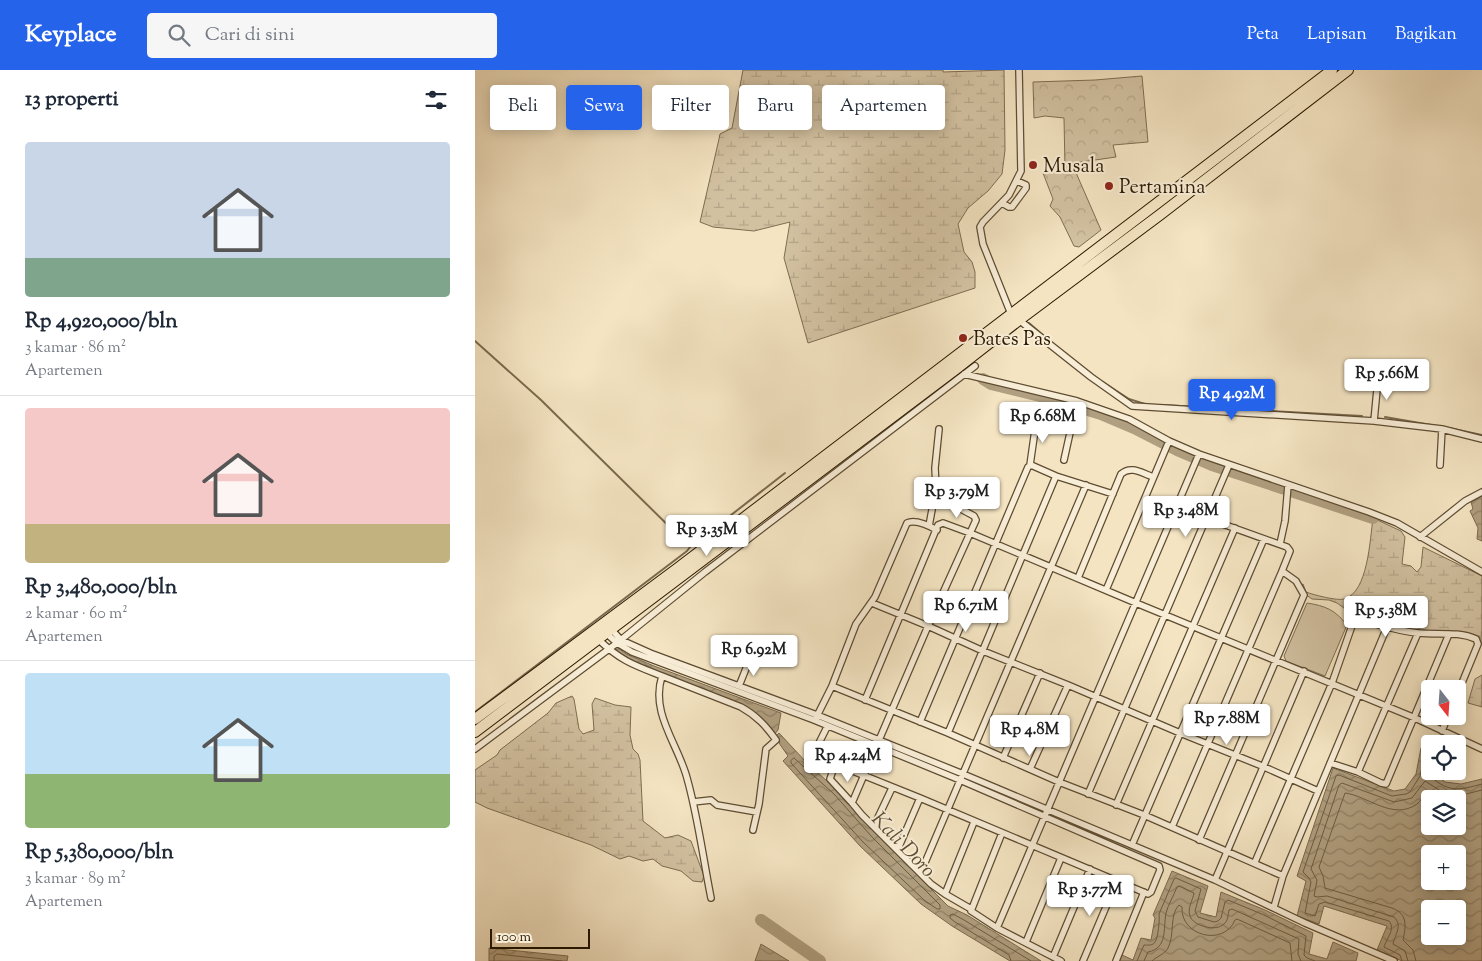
<!DOCTYPE html>
<html lang="id">
<meta charset="utf-8">
<style>
body{margin:0;font-family:"Sorts Mill Goudy",serif;background:#f6f6f7;color:#1f2937;height:100vh;display:flex;flex-direction:column;font-size:19px;white-space:nowrap}
*{box-sizing:border-box;margin:0}
p{font-size:16px;color:#747a83}
.icon{flex:none;width:28px;height:28px;fill:none;stroke:currentColor;stroke-width:2;stroke-linecap:round;stroke-linejoin:round}
.map{position:relative;flex:1;overflow:hidden}
.sheet{display:flex;flex-direction:column;background:#fff;width:475px}
.sheet>*{flex:none}
.guide{position:absolute;left:15px;top:15px;width:475px;height:45px;display:flex;gap:10px}
.needle{width:32px;rotate:163deg}
.buttons{position:absolute;left:946px;top:610px;display:grid;gap:10px}
.buttons a{display:grid;place-items:center;width:45px;height:45px;border-radius:5px;background:#fff;box-shadow:0 2px 12px #0003;font-size:25px}
.scale{position:absolute;left:15px;bottom:12px;width:100px;box-sizing:border-box;padding-left:5px;border:2px solid #2b1901;border-top:0;font-size:14px;line-height:18px;white-space:nowrap;color:#2b1901;-webkit-text-stroke:4px #f8edd7;paint-order:stroke}
.price{position:absolute;translate:-50% -42px;padding:0 11px;border-radius:5px;background:#fff;color:#222;font-size:16px;line-height:32px;filter:drop-shadow(0 1px 2px #0008)}
.price::after{content:'';position:absolute;left:50%;top:30px;width:15px;height:11px;margin-left:-8px;background:inherit;clip-path:polygon(0 0,100% 0,50% 100%)}
.price.current{background:#2563eb;color:#fff}
ul{padding:0;list-style:none}
li{display:grid;align-content:center;gap:10px;height:265px;padding:0 25px}
li+li{border-top:1px solid #e0e1e3}
li span{display:grid;place-items:center;height:155px;border-radius:5px;color:#555}
li>.icon{margin-inline-start:auto}
span .icon{width:90px;height:90px;fill:#fffc;stroke-width:1}
li b{font-size:21px}
h2{display:flex;justify-content:space-between;align-items:center;height:60px;padding:0 25px;font-size:21px}
.pill{padding:0 18px;border-radius:5px;background:#fff;box-shadow:0 2px 12px #0003;font-size:18px;line-height:45px}
.pill.current{background:#2563eb;color:#fff}
header{display:flex;align-items:center;gap:30px;box-sizing:border-box;height:70px;padding:0 25px;background:#2563eb;color:#fff}
header strong{font-size:24px}
nav{display:flex;gap:28px;margin-inline-start:auto;font-size:18px}
.search{width:350px;height:45px;background:#f6f6f7;display:flex;align-items:center;gap:12px;box-sizing:border-box;padding:0 18px;border-radius:5px;color:#747a83;font-size:19px}
main{display:flex;flex:1;min-height:0}
.map>svg:first-child{display:block}
.grass{fill:#d2c1a1;stroke:#7e6d51}
.forest{fill:url(#forest-crowns);stroke:#7e6d51}
.wetland{fill:url(#wetland-marsh);stroke:#7e6d51}
.water{fill:url(#water-waves);stroke:#7b694d;fill-rule:evenodd}
.lines{fill:none;stroke-linecap:round;stroke-linejoin:round}
.shore{stroke:#6e5c40;stroke-width:1}
.stream{stroke:#7b694d;stroke-width:2}
.river{stroke:#b09f80;stroke-width:12}
.street-casing{stroke:#5d4c31;stroke-width:8}
.highway-casing{stroke:#2b1901;stroke-width:12}
.street{stroke:#f8edd7;stroke-width:5.5}
.highway{stroke:#f4e4c2;stroke-width:10}
.poi-dot{fill:#8f2418;stroke:#f8edd7;stroke-width:2}
.labels{text-anchor:middle;stroke-width:4;stroke-linejoin:round;paint-order:stroke}
.poi-label{font-size:20px;fill:#2b1901;stroke:#f8edd7;text-anchor:start}
.water-label{font-size:21px;font-style:italic;fill:#604f34;stroke:#f8edd7}
</style>
<header>
<strong>Keyplace</strong>
<div class="search"><svg class="icon" aria-label="search" viewBox="0 0 24 24"><circle cx="10" cy="10" r="6"/><path d="M15 15l6 6"/></svg>Cari di sini</div>
<nav><a>Peta</a><a>Lapisan</a><a>Bagikan</a></nav>
</header>
<main>
<section class="sheet">
<h2>13 properti<svg class="icon" aria-label="filters" viewBox="0 0 24 24"><path d="M4 7h16M4 17h16"/><circle cx="9" cy="7" r="2"/><circle cx="15" cy="17" r="2"/></svg></h2>
<ul>
<li><span style="background:linear-gradient(#c9d6e8 75%,#7fa58c 0)"><svg class="icon" aria-label="home" viewBox="0 0 24 24"><path d="M3 11l9-7 9 7M6 9v11h12V9"/></svg></span><div><b>Rp 4,920,000/bln</b><p>3 kamar · 86 m²</p><p>Apartemen</p></div></li>
<li><span style="background:linear-gradient(#f6c9c9 75%,#c2b280 0)"><svg class="icon" aria-label="home" viewBox="0 0 24 24"><path d="M3 11l9-7 9 7M6 9v11h12V9"/></svg></span><div><b>Rp 3,480,000/bln</b><p>2 kamar · 60 m²</p><p>Apartemen</p></div></li>
<li><span style="background:linear-gradient(#bfe0f5 65%,#8fb573 0)"><svg class="icon" aria-label="home" viewBox="0 0 24 24"><path d="M3 11l9-7 9 7M6 9v11h12V9"/></svg></span><div><b>Rp 5,380,000/bln</b><p>3 kamar · 89 m²</p><p>Apartemen</p></div></li>
</ul>
</section>
<div class="map">
<svg width="1007" height="891" viewBox="0 0 1007 891">
<defs>
<pattern id="forest-crowns" width="20" height="18" patternUnits="userSpaceOnUse" patternTransform="scale(1.25)"><rect width="20" height="18" fill="#d2c1a1"/><path d="M2 6a3 3 0 1 1 6 0M12 15a3 3 0 1 1 6 0" fill="none" stroke="#b4a589"/></pattern>
<pattern id="wetland-marsh" width="20" height="14" patternUnits="userSpaceOnUse" patternTransform="scale(1.25)"><rect width="20" height="14" fill="#d2c1a1"/><path d="M1 5h8M5 5V1M11 12h8M15 12V8" fill="none" stroke="#b4a589"/></pattern>
<pattern id="water-waves" width="16" height="10" patternUnits="userSpaceOnUse" patternTransform="scale(1.25)"><rect width="16" height="10" fill="#b09f80"/><path d="M0 5q4-4 8 0t8 0" fill="none" stroke="#8f8166"/></pattern>
</defs>
<rect width="100%" height="100%" fill="#f4e4c2"/>
<filter id="stains"><feTurbulence type="fractalNoise" baseFrequency=".004" numOctaves="4"/><feColorMatrix values="0 0 0 0 .2 0 0 0 0 .09 0 0 0 0 .02 0 0 0 .5 -.17"/></filter>
<radialGradient id="worn" r=".72"><stop offset=".6" stop-color="#630" stop-opacity="0"/><stop offset="1" stop-color="#630" stop-opacity=".3"/></radialGradient>
<!-- grass -->
<path class="grass" d="M832,533C851,536 860,540 872,555L850,606L811,591L809,586Z"/>
<!-- forest -->
<path class="forest" d="M667,6L673,72L638,75L641,87L599,93L602,105L626,160L604,177L599,176L585,147L575,136L578,129L568,103L590,98L589,48L570,46L559,48L558,12L620,10Z"/>
<!-- wetland -->
<path class="wetland" d="M268,0H468V2L529,0L530,80L527,104L513,121L493,138L483,154L489,182L497,192L500,202V218L333,273L309,188L315,152L279,161L238,157L225,152L244,69L245,64L257,58Z
M898,448L926,461L930,467L927,494L936,496L942,502L946,497L948,477L1007,506V574L1005,573V567C985,561 965,561 944,561L945,539L933,538V556L931,562L876,548L869,538L862,533L854,530L837,529L830,524L826,515L828,514L831,522C839,525 862,531 869,529C893,523 895,469 898,448Z
M1007,605V637L993,633L1000,609Z
M97,626L99,629L104,659L108,664L119,660L117,634L120,628L140,635L156,637L155,665L158,679L163,684L165,690L168,751L190,768L203,765L216,771L229,806L227,812L218,811L206,801L187,796L178,789L168,791L154,786L145,789L116,775L12,738L0,732V700L22,685L25,680L73,643L81,633Z"/>
<!-- water -->
<path class="water" d="M1007,426V471L1002,469L1003,458L995,441L998,439L996,432Z
M142,577L151,584L179,596L306,643L303,660L299,665L270,637L159,595L139,580Z
M304,663L332,693L362,720L400,763L473,836L492,845L566,891H535L477,856L446,834L385,776L308,691L313,686L304,673L305,672L301,666Z
M955,676V701H957L970,712L986,714L1007,709V891H927L902,880L912,856L849,836L844,854L822,846L831,811L822,806L858,698L919,721L930,719L941,704L946,678ZM955,729H982V756H955ZM955,784H982V811H955ZM955,839H982V866H955Z
M697,801L733,816L725,843L741,847L746,822L790,840L838,863L834,884L852,889L858,872L883,883L881,891H644L647,885L658,890L666,868L676,870L680,848L678,845Z
M286,874L314,891H280Z
M14,878L93,886L92,891H14Z"/>
<g class="lines">
<!-- shore -->
<path class="shore" d="M319,688L359,724L397,767L465,835V839H462L449,830L388,772L316,693V691Z
M955,700L956,707C975,723 984,720 1007,714
M19,891V886L22,884L87,891
M536,891L534,885L480,852L475,848V845L478,844L489,850L556,891
M662,891L669,875C672,875 678,876 680,872C683,869 685,848 684,844L699,809L701,808L726,819L720,841L723,847L739,852L743,851L746,848L750,832L753,830L789,845L831,866L829,885L832,888L840,891
M669,891L673,882C693,878 688,859 691,843C693,835 699,825 702,817L704,816L719,823C718,830 712,838 715,846C718,856 741,862 749,854C753,851 753,845 754,840L757,839L824,869L823,884L826,891
M677,891C682,886 689,885 693,878C700,865 694,845 704,835L707,837C705,866 749,877 760,850L762,849L815,873L817,891
M927,891L925,885L909,877C911,869 921,859 914,851L850,832L844,834L840,846L830,843L836,812L834,808L828,802L861,706L864,705L917,726L931,724L935,722L945,706L950,683L955,681
M933,891L930,881L918,874C920,864 928,856 919,847L852,826L842,827L839,826L842,810L836,799L864,715L867,713L919,732L937,728L950,711L969,723L987,725L1007,720
M941,891L938,880L928,870C931,856 933,844 917,838L850,818L848,806L844,797L870,723C893,726 918,751 942,734C946,731 948,726 952,722L962,729"/>
<!-- stream -->
<path class="stream" d="M554,253L577,273
M0,271L66,330L215,477
M581,276L620,307
M628,312L654,329L670,334
M687,335L887,346
M910,347L962,356
M974,358L1007,365
M0,642L212,481L215,477L310,403"/>
<!-- river -->
<path class="river" d="M508,309L516,314L577,329L626,344L659,358L702,380L737,395L898,448
M286,850L345,891"/>
<!-- street casing -->
<g class="street-casing">
<path id="street" d="M527,133L534,137H537L551,118V115L542,111
M536,244L508,174L505,157L508,152L534,125L546,101L544,0
M544,250L616,307L657,336L899,351L967,359L1007,369
M489,304L602,331L654,349L694,371L724,384L894,442L922,453L1007,502
M899,351L903,309
M589,390L602,331
M555,395L561,353
M965,395L967,359
M454,456L461,418L460,398L464,359
M462,460C453,455 440,449 432,453L400,527L381,554L357,616L473,663L584,712L669,745L808,806
M945,467L990,431L1007,422
M805,474L810,451L813,415
M603,508L646,404C656,395 667,403 678,407
M631,520L694,371
M397,533L453,556L501,450L499,446L486,439L484,435
M137,560L146,570L175,583L342,645L488,704L740,810L830,853L919,891
M132,564L142,573L157,582L339,650L485,710L684,796L685,800L676,822L673,824L642,811L445,728L338,685L352,657
M124,570C146,591 159,595 187,606C175,643 203,674 212,708C223,747 228,788 236,828
M187,606L266,637C282,646 291,656 301,670L291,679L284,734L278,760
M264,616L276,586L289,590
M390,630L463,455L468,453L495,463L661,533L940,648L1007,679
M341,648L357,616
M445,652L553,397L556,395L581,406L638,424
M967,661L973,646
M473,663L581,406
M0,679L142,573L230,502L500,296
M528,688L565,603
M855,693L883,702L906,713L911,714L974,564
M360,694L355,709L377,733
M555,699L593,615
M883,702L943,563
M613,724L754,395
M218,732L236,730L242,735L282,742
M641,735L760,458
M499,752L470,824L456,814L387,745L377,733L453,556L508,581L593,615L705,663L787,696L843,721
M399,756L417,718
M697,757L807,501
M527,763L496,841L522,858L586,891
M724,770L829,525L821,511L807,501L815,481L812,477L731,448
M657,775L789,469
M423,779L445,728
M780,792L857,613L879,550L883,549C903,555 923,561 943,563C963,565 983,561 1001,569L1003,574L982,625
M446,802L611,415
M740,810L829,601
M470,824L496,839
M799,837L808,806L912,557
M522,858L724,384
M551,872L586,788
M578,887L615,799
M608,891L642,811
M641,891L669,822"/>
</g>
<!-- highway casing -->
<g class="highway-casing">
<path id="highway" d="M0,649L203,498L857,0
M0,662L481,299L544,250L686,144L873,0"/>
</g>
<!-- street -->
<use href="#street" class="street"/>
<!-- highway -->
<use href="#highway" class="highway"/>
</g>
<!-- markers -->
<g class="poi-dot">
<circle cx="558" cy="95" r="5"/>
<circle cx="634" cy="116" r="5"/>
<circle cx="488" cy="268" r="5"/>
</g>
<g class="labels">
<!-- poi labels -->
<g class="poi-label">
<text x="568" y="102">Musala</text>
<text x="644" y="123">Pertamina</text>
<text x="498" y="275">Bates Pas</text>
</g>
<!-- water labels -->
<g class="water-label">
<text transform="translate(429 774) rotate(46)" y="7">Kali Doro</text>
</g>
</g>
<rect width="100%" height="100%" filter="url(#stains)"/>
<rect width="100%" height="100%" fill="url(#worn)"/>
</svg>
<div class="buttons">
<a><svg class="needle" viewBox="-14 -14 28 28"><path d="M0-13l5 13h-10z" fill="#e53935"/><path d="M0 13l5-13h-10z" fill="#747a83"/></svg></a>
<a><svg class="icon" aria-label="locate" viewBox="0 0 24 24"><circle cx="12" cy="12" r="6"/><path d="M12 2v4M12 18v4M2 12h4M18 12h4"/></svg></a>
<a><svg class="icon" aria-label="layers" viewBox="0 0 24 24"><path d="M12 4l9 5-9 5-9-5zM3 14l9 5 9-5"/></svg></a>
<a>+</a>
<a>−</a>
</div>
<div class="scale">100 m</div>
<b class="price" style="left:912px;top:331px">Rp 5.66M</b>
<b class="price current" style="left:757px;top:351px">Rp 4.92M</b>
<b class="price" style="left:568px;top:374px">Rp 6.68M</b>
<b class="price" style="left:482px;top:449px">Rp 3.79M</b>
<b class="price" style="left:711px;top:468px">Rp 3.48M</b>
<b class="price" style="left:232px;top:487px">Rp 3.35M</b>
<b class="price" style="left:491px;top:563px">Rp 6.71M</b>
<b class="price" style="left:911px;top:568px">Rp 5.38M</b>
<b class="price" style="left:279px;top:607px">Rp 6.92M</b>
<b class="price" style="left:752px;top:676px">Rp 7.88M</b>
<b class="price" style="left:555px;top:687px">Rp 4.8M</b>
<b class="price" style="left:373px;top:713px">Rp 4.24M</b>
<b class="price" style="left:615px;top:847px">Rp 3.77M</b>
<div class="guide">
<a class="pill">Beli</a>
<a class="pill current">Sewa</a>
<a class="pill">Filter</a>
<a class="pill">Baru</a>
<a class="pill">Apartemen</a>
</div>
</div>
</main>
